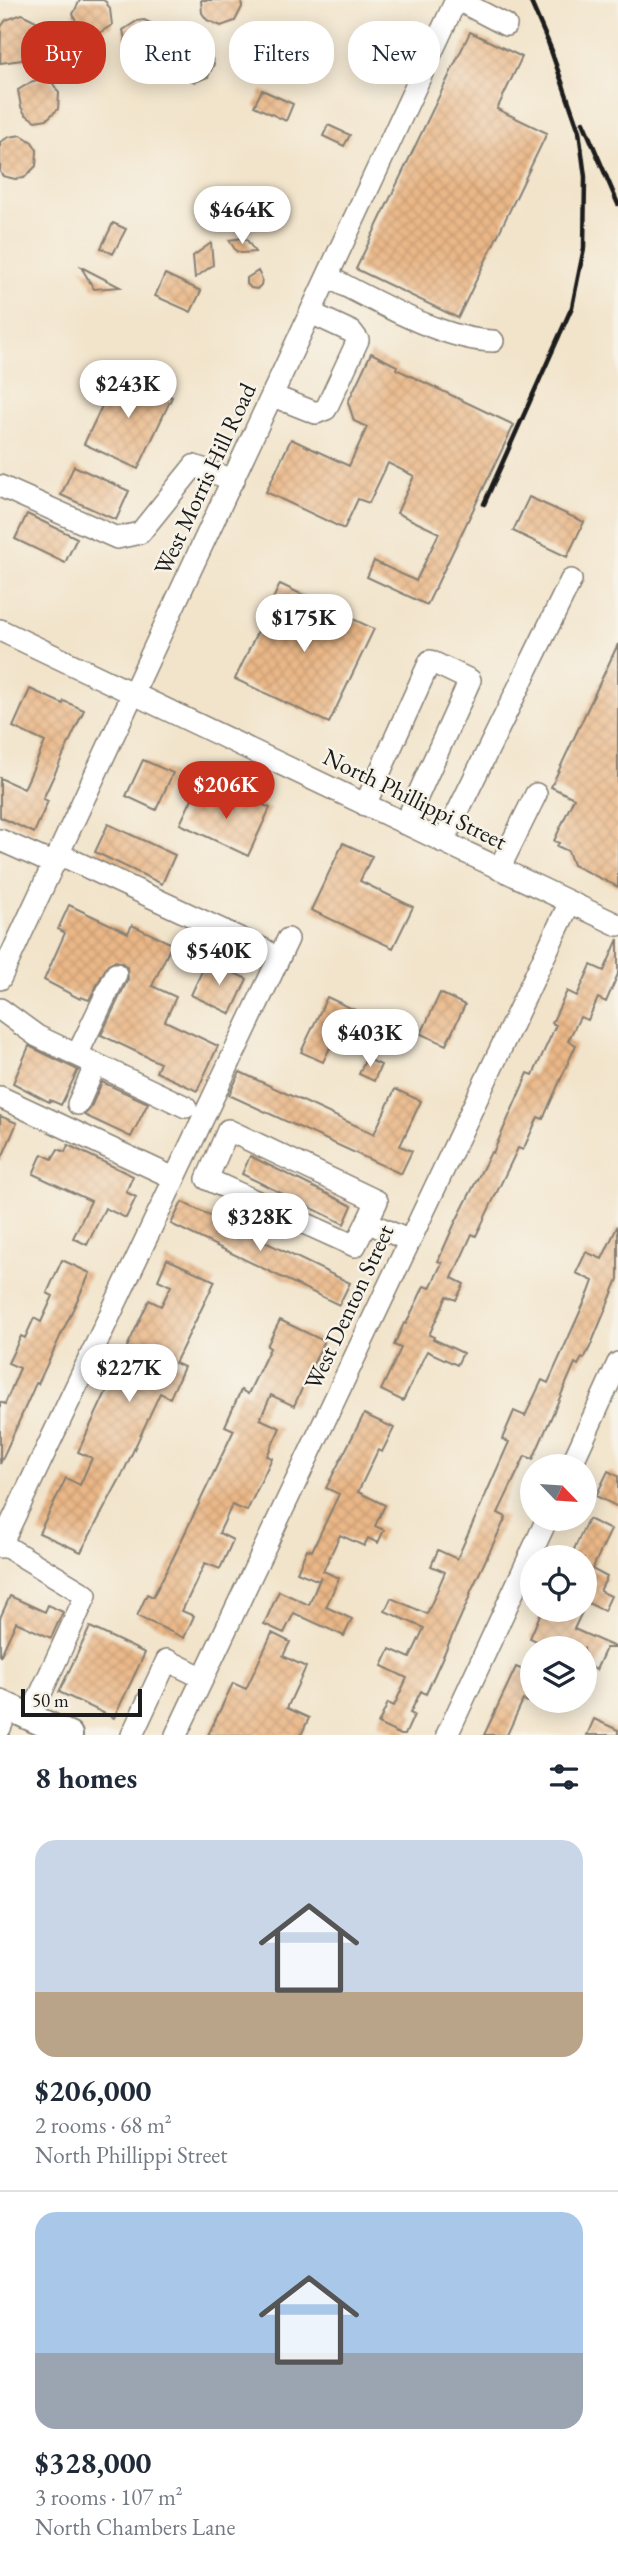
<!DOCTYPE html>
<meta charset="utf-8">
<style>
body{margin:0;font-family:"EB Garamond",serif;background:#f2f2f3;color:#1f2937;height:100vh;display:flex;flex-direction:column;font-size:26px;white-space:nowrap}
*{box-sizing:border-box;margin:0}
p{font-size:23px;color:#747a83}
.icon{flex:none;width:38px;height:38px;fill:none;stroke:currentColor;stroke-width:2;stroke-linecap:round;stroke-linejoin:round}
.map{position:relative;height:1735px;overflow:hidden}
.drawer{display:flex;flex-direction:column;background:#fff;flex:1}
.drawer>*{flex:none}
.top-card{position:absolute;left:21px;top:21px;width:578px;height:63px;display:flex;gap:14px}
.needle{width:46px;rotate:115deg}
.buttons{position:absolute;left:520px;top:1454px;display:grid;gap:14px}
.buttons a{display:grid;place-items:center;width:77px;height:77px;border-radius:50%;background:#fff;box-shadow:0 4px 18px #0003;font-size:35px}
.scale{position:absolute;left:21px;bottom:18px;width:121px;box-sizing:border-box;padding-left:7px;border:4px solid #1c1c1c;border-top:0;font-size:19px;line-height:24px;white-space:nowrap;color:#1c1c1c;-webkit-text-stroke:5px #f7f3e8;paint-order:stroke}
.price{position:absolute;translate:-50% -60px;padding:0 16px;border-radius:24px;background:#fff;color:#222;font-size:23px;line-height:46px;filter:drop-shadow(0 2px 4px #0008)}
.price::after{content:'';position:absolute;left:50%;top:42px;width:21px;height:16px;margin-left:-10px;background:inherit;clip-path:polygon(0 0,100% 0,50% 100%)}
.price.on{background:#c8321e;color:#fff}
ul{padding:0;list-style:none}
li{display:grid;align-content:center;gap:14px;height:371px;padding:0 35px}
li+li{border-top:2px solid #e0e1e3}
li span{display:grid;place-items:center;height:217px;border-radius:21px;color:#555}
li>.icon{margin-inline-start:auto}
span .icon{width:126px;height:126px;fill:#fffc;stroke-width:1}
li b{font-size:30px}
h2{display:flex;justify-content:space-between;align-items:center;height:84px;padding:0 35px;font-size:30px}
.chip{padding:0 24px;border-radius:28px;background:#fff;box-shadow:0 4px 18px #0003;font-size:24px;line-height:63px}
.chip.on{background:#c8321e;color:#fff}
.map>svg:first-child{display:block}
.building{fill:url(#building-cross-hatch)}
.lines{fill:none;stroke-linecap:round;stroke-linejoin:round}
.minor-casing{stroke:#878074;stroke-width:24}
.major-casing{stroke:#878074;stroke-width:30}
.minor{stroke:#fff;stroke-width:21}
.major{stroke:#fff;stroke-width:26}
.rail{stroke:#1c1c1c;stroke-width:4.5}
.labels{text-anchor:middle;stroke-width:5;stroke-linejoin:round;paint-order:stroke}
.street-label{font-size:24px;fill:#1c1c1c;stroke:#f7f3e8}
</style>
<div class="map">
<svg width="618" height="1735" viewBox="0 0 618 1735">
<defs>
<pattern id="building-cross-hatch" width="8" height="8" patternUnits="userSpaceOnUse" patternTransform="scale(1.75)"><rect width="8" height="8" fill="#eab787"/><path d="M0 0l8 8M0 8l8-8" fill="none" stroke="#c89d74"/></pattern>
</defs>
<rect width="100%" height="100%" fill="#f7f3e8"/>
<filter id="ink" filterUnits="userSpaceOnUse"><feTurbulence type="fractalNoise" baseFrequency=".0143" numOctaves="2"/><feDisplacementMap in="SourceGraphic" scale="14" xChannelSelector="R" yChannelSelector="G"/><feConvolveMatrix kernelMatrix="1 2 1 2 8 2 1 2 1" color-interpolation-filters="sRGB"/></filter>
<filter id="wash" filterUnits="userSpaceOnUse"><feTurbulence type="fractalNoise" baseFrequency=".00686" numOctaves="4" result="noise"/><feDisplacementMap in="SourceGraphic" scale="28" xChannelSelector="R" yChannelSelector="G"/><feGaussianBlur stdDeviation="1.57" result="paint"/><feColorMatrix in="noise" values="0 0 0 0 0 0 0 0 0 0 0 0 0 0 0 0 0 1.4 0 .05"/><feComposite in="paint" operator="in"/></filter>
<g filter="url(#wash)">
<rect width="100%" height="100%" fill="#f2e4cb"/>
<g id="blocks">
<!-- building -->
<path class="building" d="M80,0H103L106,2L110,9L112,25L99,33L80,31L73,14Z
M201,0H241L242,7L235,21L221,26L207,20L202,13Z
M22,14L38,22L43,29L45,48L29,59L0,63L1,27L6,20Z
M144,20L157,26L163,44L156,53L143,58L130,52L126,45L123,30L137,21Z
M470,32L522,57L497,109L547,133L458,318L356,269Z
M196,44L209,50L214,64L208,77L195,82L181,76L178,70L175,54L189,45Z
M92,47L74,72L69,75L37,80Z
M50,79L59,93L58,109L47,119L35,121L25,114L21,107L18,90L33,81Z
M262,90L293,104L286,121L254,106Z
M328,125L350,135L344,146L323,136Z
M21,135L32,142L37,150L36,166L24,178L15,179L3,176L0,172V142L9,137Z
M113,223L126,229L113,254L101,248Z
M242,238L247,240L255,252L241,253L236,251L229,240Z
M211,243L213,265L195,278L193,256Z
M81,267L120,287L94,289Z
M258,271L262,279L261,285L257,289L251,288L247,284V278Z
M165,274L201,291L191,312L155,296Z
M371,353L397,366L396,369L514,425L427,605L367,577L374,561L416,581L439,533L397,513L414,476L388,463L369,503L358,499L344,529L266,492L291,439L349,466L367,427L354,421L348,402Z
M118,372L172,397L138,469L84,444Z
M74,466L129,491L116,520L61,495Z
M529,497L584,522L567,557L513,531Z
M27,514L77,538L65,563L15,539Z
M280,584L374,629L329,723L235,679Z
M618,644V887L573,865L568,851L557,846L559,843L554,841L574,798L551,787Z
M30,689L63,704L64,701L84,710L43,799L48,801L34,833L0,817V778L24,789L45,742L13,727Z
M143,760L173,773L156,810L126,796Z
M196,790L235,808L242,795L270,808L248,856L180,824Z
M108,824L175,855L162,884L95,852Z
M343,843L372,856L360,881L413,907L393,948L311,910Z
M69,905L128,933L132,925L172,944L152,986L176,997L165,1021L218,1046L197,1091L156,1072L160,1063L101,1035L128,979L127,967L122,963L116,961L108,964L89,1000L81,997L80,999L44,980L65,933L58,929Z
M618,939V974L606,1002L598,998L588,1020L580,1017L568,1041L576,1045L543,1119L538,1117L523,1150L518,1148L476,1236L472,1234L452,1278L464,1284L456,1300L447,1296L429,1335L434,1337L433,1339L463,1353L457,1365L427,1351L403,1401L381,1390L401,1348L394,1345L404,1323L406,1324L424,1286L430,1288L442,1263L438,1261L454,1225L491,1152L493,1153L528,1073L533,1075L556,1025L552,1023L567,991L577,996L591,965L604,971Z
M207,960L247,979L231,1014L191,995Z
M440,993L465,1005L446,1045L421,1034Z
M327,997L359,1012L349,1034L339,1029L323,1062L301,1052Z
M29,1046L78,1070L61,1105L50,1100L49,1102L13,1083Z
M366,1058L381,1065L374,1081L359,1074Z
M240,1072L374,1134L395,1089L421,1101L400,1146L412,1151L401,1174L229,1095Z
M102,1082L148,1103L131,1137L84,1115L90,1109Z
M0,1116L17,1123L0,1162Z
M68,1145L133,1176L126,1192L136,1197L126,1218L105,1208L87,1245L73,1238L91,1201L33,1174L42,1154L52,1159L58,1149L65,1152Z
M250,1156L352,1206L344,1224L242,1174Z
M182,1202L350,1283L339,1305L171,1224Z
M618,1225V1279L590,1347L584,1359L582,1358L578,1365L575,1363L533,1459L525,1456L498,1513L506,1517L470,1593L471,1594L426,1694L421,1691L410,1713L414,1715L405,1735H401L378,1724L388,1703L394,1706L407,1678L382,1666L390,1649L410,1658L424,1628L385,1611L391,1598L427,1614L445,1572L431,1566L438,1550L457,1559L509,1442L502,1439L514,1411L525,1416L542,1380L548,1383L589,1292L593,1281L576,1273L586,1252L602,1259Z
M167,1259L215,1281L175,1363L184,1367L170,1398L160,1393L123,1473L81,1552L39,1533L66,1478L80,1485L92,1458L78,1452L149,1300L161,1306L171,1286L158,1280Z
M62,1260L90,1273L38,1384L36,1383L0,1464V1402L5,1404L20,1368L8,1363L21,1336L25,1338L34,1318L41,1322L53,1296L47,1293Z
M280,1320L324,1341L294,1406L271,1395L260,1419L280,1428L267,1456L272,1458L247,1511L232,1505L219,1533L233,1540L220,1569L205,1563L182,1611L194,1616L184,1638L137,1616L147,1594L153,1597L174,1556L234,1430L225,1426L241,1390L248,1394L270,1348L267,1346Z
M364,1414L394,1428L382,1452L378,1450L358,1492L385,1505L375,1526L384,1530L378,1543L368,1538L364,1546L340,1535L323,1571L339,1578L326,1607L352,1619L344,1636L294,1613L284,1633L264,1624L279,1591L309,1605L321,1576L319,1581L297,1572L307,1549L312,1551L339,1494L326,1488Z
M608,1471L618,1476V1507L596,1496Z
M588,1519L611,1530L592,1569L607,1577L600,1591L611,1596L604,1611L584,1601V1558H570Z
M10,1596L45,1612L48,1605L63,1612L51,1638L16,1622L0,1657V1618Z
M542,1610H583L574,1629L617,1648H606L596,1670L584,1664V1648H570L552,1640L549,1647L530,1638Z
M90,1627L145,1653L114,1718L59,1692Z
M272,1633L290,1642L283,1656L306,1667L287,1708L309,1718L301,1735H208L233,1683L246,1689Z
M516,1667L532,1674V1694L528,1702L523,1700L507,1735H484Z
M594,1719L618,1730V1735H587Z"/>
</g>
</g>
<g filter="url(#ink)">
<use href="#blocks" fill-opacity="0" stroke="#878074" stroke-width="2"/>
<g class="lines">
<!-- minor casing -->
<g class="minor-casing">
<path id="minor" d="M458,0L506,25
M328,277C374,300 442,340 493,341
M273,396L316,413L326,409L358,340L352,332L311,313
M0,486L117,538L140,533L194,466L234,480
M0,630L618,925
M365,805L430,661L470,680L405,824
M0,840L54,864
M443,842L571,580
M59,854L265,950
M499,869L536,794
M0,979L456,0
M0,1009L37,1036L186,1107
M77,1055L116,974
M0,1097L174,1178
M78,1104L96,1064
M367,1222L355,1246L207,1179L228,1130L377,1201L367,1222L410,1241
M571,1466L618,1363
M2,1544L86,1595L30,1717
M0,1547L288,939
M0,1728L9,1707
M132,1735L167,1660L203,1678
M176,1735L570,902
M447,1735L547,1519"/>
</g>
<!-- major casing -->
<g class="major-casing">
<path id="major" d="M0,1703L69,1735"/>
</g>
<!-- minor -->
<use href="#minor" class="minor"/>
<!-- major -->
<use href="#major" class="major"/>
<!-- rail -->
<path class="rail" d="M530,0L552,51
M583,122L618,204
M484,504L572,307L584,248L585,177L579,131L548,42"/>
</g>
</g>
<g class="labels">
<!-- street labels -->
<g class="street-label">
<text transform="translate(205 479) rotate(-65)" y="8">West Morris Hill Road</text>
<text transform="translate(415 799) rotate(26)" y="8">North Phillippi Street</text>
<text transform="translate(349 1307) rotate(-65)" y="8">West Denton Street</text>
</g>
</g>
</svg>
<div class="buttons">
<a><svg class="needle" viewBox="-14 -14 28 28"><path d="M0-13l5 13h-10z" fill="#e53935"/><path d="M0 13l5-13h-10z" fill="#747a83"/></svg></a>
<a><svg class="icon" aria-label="locate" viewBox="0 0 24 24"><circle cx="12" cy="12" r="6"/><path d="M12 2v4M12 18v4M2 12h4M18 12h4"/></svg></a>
<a><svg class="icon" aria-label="layers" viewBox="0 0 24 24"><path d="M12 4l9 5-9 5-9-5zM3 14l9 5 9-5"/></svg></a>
</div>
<div class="scale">50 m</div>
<b class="price" style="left:242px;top:246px">$464K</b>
<b class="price" style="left:128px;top:420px">$243K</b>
<b class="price" style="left:304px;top:654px">$175K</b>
<b class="price on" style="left:226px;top:821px">$206K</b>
<b class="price" style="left:219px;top:987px">$540K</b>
<b class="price" style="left:370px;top:1069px">$403K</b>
<b class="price" style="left:260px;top:1253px">$328K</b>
<b class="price" style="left:129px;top:1404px">$227K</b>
<div class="top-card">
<a class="chip on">Buy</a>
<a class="chip">Rent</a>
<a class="chip">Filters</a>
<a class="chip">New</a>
</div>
</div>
<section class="drawer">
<h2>8 homes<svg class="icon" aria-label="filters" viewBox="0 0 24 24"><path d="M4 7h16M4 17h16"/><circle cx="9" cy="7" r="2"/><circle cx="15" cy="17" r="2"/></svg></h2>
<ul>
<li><span style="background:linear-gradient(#c9d6e8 70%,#b9a48a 0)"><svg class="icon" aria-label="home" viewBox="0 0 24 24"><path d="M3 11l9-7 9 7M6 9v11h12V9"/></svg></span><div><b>$206,000</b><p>2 rooms · 68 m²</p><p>North Phillippi Street</p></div></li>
<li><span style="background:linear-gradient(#a9c7e8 65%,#9aa5b1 0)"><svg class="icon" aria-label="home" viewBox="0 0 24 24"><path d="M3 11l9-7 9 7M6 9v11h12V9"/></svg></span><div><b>$328,000</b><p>3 rooms · 107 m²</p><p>North Chambers Lane</p></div></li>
</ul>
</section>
